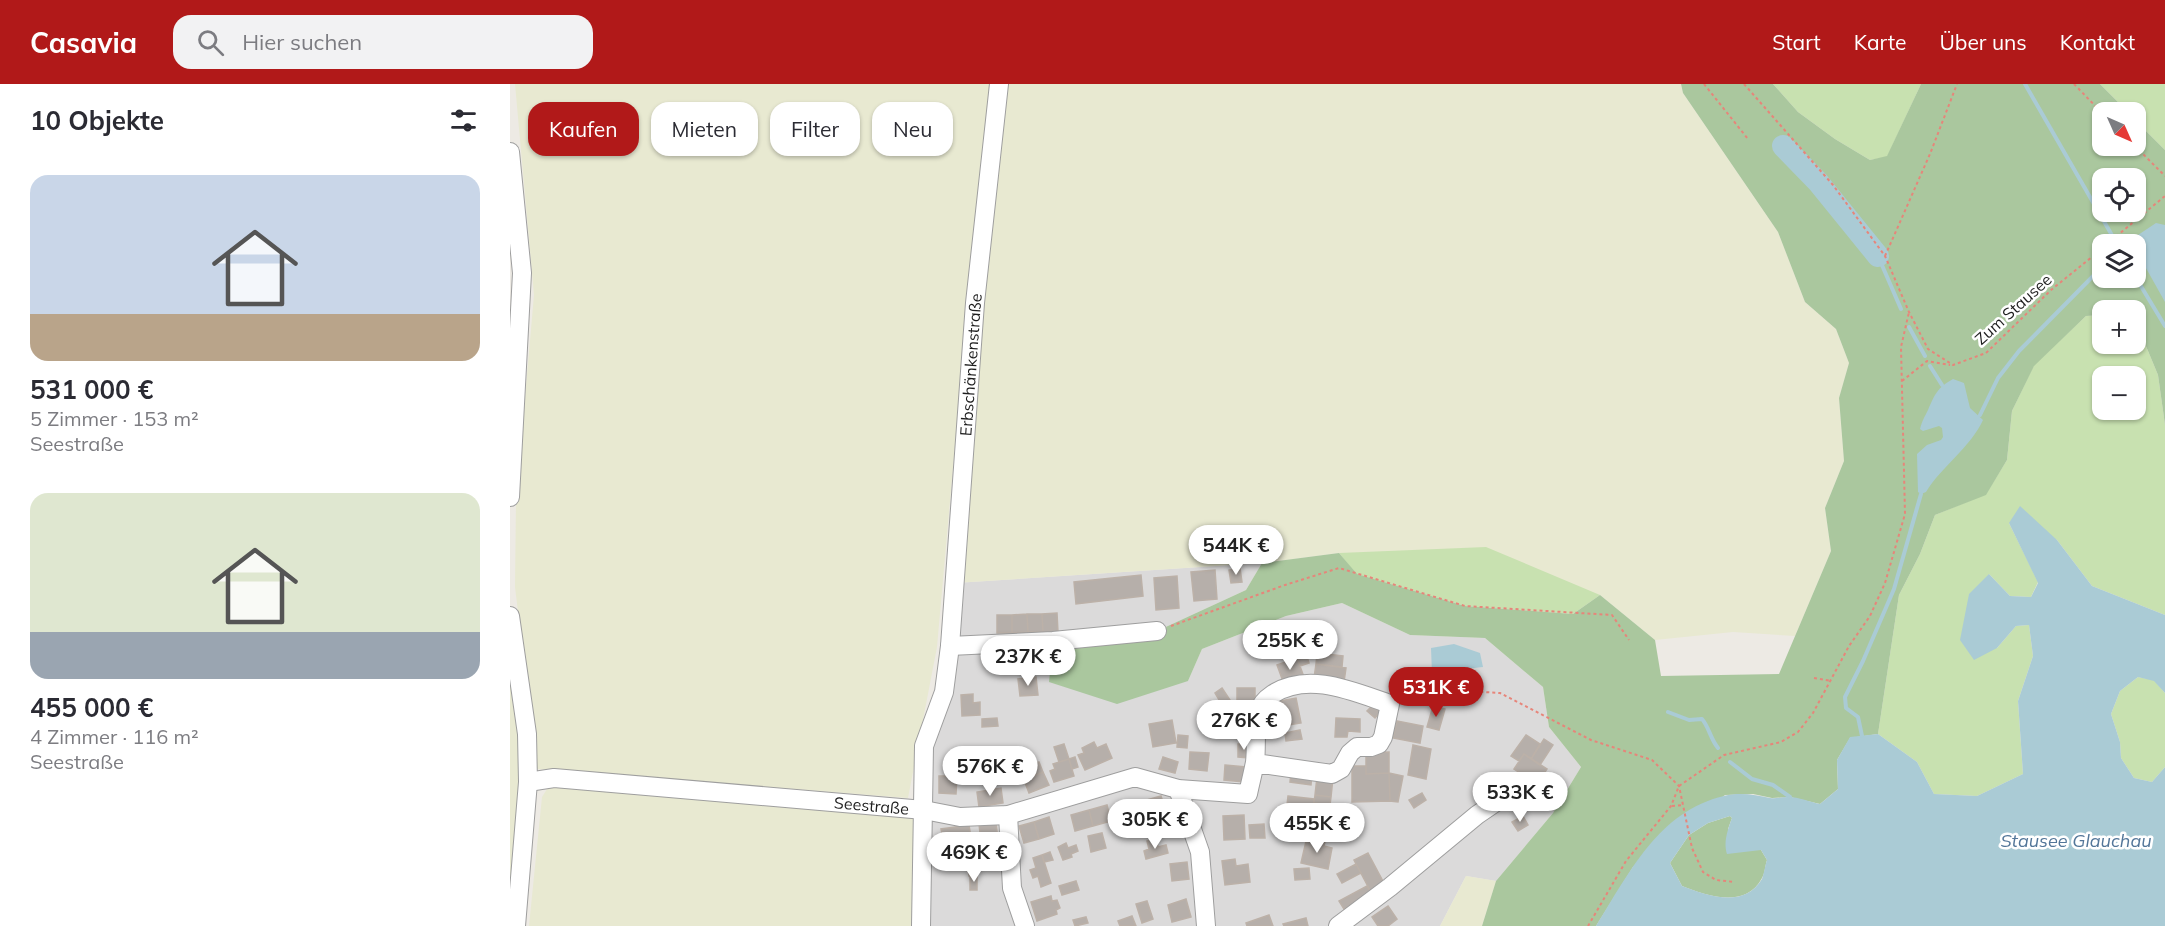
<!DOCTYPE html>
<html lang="de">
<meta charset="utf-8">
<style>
body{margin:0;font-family:Mulish,sans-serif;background:#f2f2f3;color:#2b2b33;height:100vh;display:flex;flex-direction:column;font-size:22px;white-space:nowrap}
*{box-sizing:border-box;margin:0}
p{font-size:20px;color:#7c7c81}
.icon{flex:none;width:33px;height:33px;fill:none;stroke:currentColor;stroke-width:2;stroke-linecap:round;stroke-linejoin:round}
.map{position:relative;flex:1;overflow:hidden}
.side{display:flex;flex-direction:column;background:#fff;width:510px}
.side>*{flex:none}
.top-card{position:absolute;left:18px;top:18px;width:570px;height:54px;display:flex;gap:12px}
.needle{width:39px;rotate:135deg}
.fabs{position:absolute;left:1582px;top:18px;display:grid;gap:12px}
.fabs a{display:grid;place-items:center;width:54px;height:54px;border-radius:12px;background:#fff;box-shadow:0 2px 4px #0004;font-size:30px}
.price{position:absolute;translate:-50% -51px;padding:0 14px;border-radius:21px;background:#fff;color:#222;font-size:20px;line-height:39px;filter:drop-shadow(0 2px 3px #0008)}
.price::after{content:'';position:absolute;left:50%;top:36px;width:18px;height:14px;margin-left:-9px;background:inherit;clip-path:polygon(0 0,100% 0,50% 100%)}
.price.on{background:#b11919;color:#fff}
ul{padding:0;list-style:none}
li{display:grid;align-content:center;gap:12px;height:318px;padding:0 30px}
li span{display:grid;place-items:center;height:186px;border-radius:18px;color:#555}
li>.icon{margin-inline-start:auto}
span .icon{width:108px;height:108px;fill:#fffc;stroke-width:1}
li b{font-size:26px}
h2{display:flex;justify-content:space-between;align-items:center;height:72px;padding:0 30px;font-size:26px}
.tag{padding:0 21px;border-radius:18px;background:#fff;box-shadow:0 2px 4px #0004;font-size:21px;line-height:54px}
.tag.on{background:#b11919;color:#fff}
header{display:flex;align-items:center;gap:36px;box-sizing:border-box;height:84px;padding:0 30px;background:#b11919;color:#fff}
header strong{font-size:28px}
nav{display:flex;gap:33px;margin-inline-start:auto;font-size:21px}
.search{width:420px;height:54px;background:#f2f2f3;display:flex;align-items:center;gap:15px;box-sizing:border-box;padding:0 21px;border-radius:18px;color:#7c7c81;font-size:22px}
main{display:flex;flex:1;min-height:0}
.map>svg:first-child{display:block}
.residential{fill:#dbdada}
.farmland{fill:#e8e9d1}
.grass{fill:#c8e1b0;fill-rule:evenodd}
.forest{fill:#aac79e;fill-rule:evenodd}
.water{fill:#aacbd5;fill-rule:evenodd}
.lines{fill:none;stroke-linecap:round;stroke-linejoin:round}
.stream{stroke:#aacbd5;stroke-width:4}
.river{stroke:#aacbd5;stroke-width:22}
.building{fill:#b6afaa;stroke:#bcb1a8;stroke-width:1.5}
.minor-casing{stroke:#9e9e9e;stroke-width:20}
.path{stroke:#e7857a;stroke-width:2;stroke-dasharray:3 3;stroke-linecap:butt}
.minor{stroke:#fff;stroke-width:18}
.labels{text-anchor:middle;stroke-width:5;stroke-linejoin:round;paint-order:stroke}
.street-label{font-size:16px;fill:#1d1d1d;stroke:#fff}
.water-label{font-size:18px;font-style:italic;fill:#537699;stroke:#fff}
</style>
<header>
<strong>Casavia</strong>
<div class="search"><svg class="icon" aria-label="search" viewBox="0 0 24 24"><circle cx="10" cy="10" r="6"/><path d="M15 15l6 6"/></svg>Hier suchen</div>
<nav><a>Start</a><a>Karte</a><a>Über uns</a><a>Kontakt</a></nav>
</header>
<main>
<section class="side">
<h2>10 Objekte<svg class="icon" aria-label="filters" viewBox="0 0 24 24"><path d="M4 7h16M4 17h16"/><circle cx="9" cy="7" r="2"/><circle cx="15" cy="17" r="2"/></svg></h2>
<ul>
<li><span style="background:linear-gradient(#c9d6e8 75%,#b9a48a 0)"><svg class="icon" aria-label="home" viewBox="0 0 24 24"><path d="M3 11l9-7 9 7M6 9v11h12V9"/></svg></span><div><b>531 000 €</b><p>5 Zimmer · 153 m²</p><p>Seestraße</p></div></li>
<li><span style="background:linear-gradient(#dfe7d0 75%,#9aa5b1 0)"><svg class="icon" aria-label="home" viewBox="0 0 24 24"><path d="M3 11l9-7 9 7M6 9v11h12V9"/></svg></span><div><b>455 000 €</b><p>4 Zimmer · 116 m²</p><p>Seestraße</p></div></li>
</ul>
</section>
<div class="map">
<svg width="1655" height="842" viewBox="0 0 1655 842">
<rect width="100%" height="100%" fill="#edeae4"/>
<!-- residential -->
<path class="residential" d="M752,479L736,506L647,547L678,597L692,565L776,532L832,519L900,551L975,554L1033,603L1039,643L1071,683L1043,729L986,797L956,792L930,842H411L414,662L434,608L445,499Z"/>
<!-- farmland -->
<path class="farmland" d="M5,0H487L461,182L427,563L398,714L27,685L5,503L6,416L24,211Z
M489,0H1171L1173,9L1268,148L1295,218L1326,245L1339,279L1329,314L1334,377L1315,424L1321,467L1285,552L1223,548L1145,556L1090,511L829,469L752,479L445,499Z
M0,565L17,650L0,842Z
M44,694L414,726L411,842H19L32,713Z
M956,792L986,797L972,842H930Z"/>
<!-- grass -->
<path class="grass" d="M1263,0H1411L1377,73L1360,76L1325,55L1288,28Z
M1590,0H1655V66L1626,37V28H1618Z
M1593,231V260H1626V238L1648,291L1655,341V531L1582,502L1547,456L1499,439L1528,498L1521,513L1500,512L1479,490L1487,564L1506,542L1519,541L1523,572L1508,617L1513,690L1467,712L1424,710L1407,678L1368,650L1389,511L1410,470L1425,431L1476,410L1497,376L1502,327L1524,281L1576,232ZM1593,292H1626V326H1593Z
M976,463L1090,511L1063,530L955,522L846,490L829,469Z
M1628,593L1644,596L1655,609V683L1642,698L1624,694L1611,674L1610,658L1601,630L1610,607Z"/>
<!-- forest -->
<path class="forest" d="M1171,0H1263L1288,28L1325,55L1360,76L1377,72L1411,0H1590L1618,28H1593V62H1626V37L1655,66V341L1648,291L1626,238V226H1593V231L1576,232L1524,282L1502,327L1497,376L1476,411L1425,431L1410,470L1389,511L1368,650L1340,654L1327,676L1328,705L1310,720L1280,713L1262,714L1243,710L1215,711L1123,783L1086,842H972L986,797L1043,729L1071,683L1039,643L1033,603L975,554L900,551L832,519L776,532L692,565L678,597L607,620L539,598L543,557L647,547L736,506L752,479L829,469L847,490L955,522L1063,530L1090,511L1145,556L1151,592L1269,590L1321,467L1315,424L1334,377L1329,314L1339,279L1326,245L1295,218L1268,148L1173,9ZM1593,94H1626V128H1593ZM1593,160H1626V194H1593Z
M1220,732L1222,734L1218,745L1233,766H1251L1257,776C1255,782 1255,789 1252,794C1236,825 1197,812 1172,802L1160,779L1179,751L1198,739Z"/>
<!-- water -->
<path class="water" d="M1646,139L1655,141V218L1627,168L1625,153Z
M1443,295L1454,299L1460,324L1473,336C1460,364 1432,382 1416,408L1411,410L1408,408L1407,370L1417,361L1431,356L1433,353L1432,344L1429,342L1413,347L1410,345C1412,337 1415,332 1418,326C1425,310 1427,304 1443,295Z
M1510,422L1547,456L1582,502L1655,531V609L1644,597L1628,593L1610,607L1601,630L1610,658L1611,674L1624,694L1642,698L1655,683V842H1086C1119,789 1149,727 1214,712C1230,708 1245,711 1260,714C1266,715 1272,713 1278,713C1289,713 1300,718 1310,720L1328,705L1327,676L1340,653L1368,650L1407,678L1424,710L1467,712L1513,690L1508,617L1523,572L1519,541L1506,542L1487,564L1464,576L1450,556L1459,510L1479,490L1500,512L1521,513L1528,499L1499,439ZM1220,732L1222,734C1218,745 1213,758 1217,770L1251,766L1257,776C1255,782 1254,790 1252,795C1234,825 1198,812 1172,802L1160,779L1179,751L1198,739Z
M944,560L970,569L973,583L955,585L950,594L922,590L921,564Z"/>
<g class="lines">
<!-- stream -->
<path class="stream" d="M1515,0L1607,160
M1368,172L1391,225
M1626,194L1655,242
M1399,243L1415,272
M1420,282L1432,301
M1470,331L1488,294L1509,267L1593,182
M1158,628L1179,636L1192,635C1199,643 1200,654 1208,664
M1352,652L1348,633L1336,624L1335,613L1353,577L1384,505L1411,410
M1220,678L1242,695L1263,701L1280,713"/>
<!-- river -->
<path class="river" d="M1273,62L1308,98L1368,172"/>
</g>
<!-- building -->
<path class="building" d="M730,484L732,498L721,499L719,486Z
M705,486L707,515L684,517L681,488Z
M631,491L633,512L566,520L564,498Z
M667,492L669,524L646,526L644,494Z
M547,529L548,548H533L532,530Z
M517,530L518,548L502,549V531Z
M517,530H532L533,548H518Z
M487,531H502V549H487Z
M786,562L789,568L795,566L799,579L790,582L787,574L782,576L778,565Z
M807,569L833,572L832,583L806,580Z
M787,574L794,593L774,600L767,581Z
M806,580L836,584L834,598L804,594Z
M526,593L528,611L510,612L508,595Z
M712,604L720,616L712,621L705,609Z
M727,604H745V624H727Z
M463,610V619L470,618V631L452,632L451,611Z
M786,614L791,639L773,642L769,617Z
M864,620L871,627L865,634L857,627Z
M923,622L935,625L929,646L917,643Z
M487,634L488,642L472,643V635Z
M826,634L850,635V648L838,647L837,653H825Z
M662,636L666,659L643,663L639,640Z
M887,637L913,642L910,659L883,654Z
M790,646L792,655L776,657L775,649Z
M668,651L678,652L677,664L667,663Z
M1016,651L1030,660L1021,675L1014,670L1009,677L1001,672Z
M1034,655L1043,661L1030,681L1021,675Z
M584,658L587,664L596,660L602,674L575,686L568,671L574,669L572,664Z
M554,660L559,675L549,678L544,663Z
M728,660H740L739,674L728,673Z
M903,661L921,665L916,695L898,691Z
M514,668L519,683L500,691L492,670L496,669L498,674Z
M680,668L699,669L697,687L679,685Z
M879,668V689L856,690V669Z
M1014,670L1037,685L1027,700L1004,685Z
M565,673L568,683L562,685L559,675Z
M653,673L668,678L665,689L649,685Z
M559,675L564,692L544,698L540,687L545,685L543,680Z
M491,677L495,695L477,698L474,680Z
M529,678L533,688L526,691L522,680Z
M715,681L736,683L734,698L714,696Z
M842,682H856V690L879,689L880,717L842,718Z
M533,688L539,701L519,709L514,696Z
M781,688L802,690L801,701L780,698Z
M879,689L893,692L888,718L880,717Z
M429,692H447L446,710L429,709Z
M807,693L823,694L821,713L805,711Z
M491,704L493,719L469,723L467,708Z
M1029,705L1039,710L1031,722L1022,716Z
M912,709L916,716L904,724L899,716Z
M805,711L821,713L820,721L804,719Z
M651,712L656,728L638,734L633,717Z
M778,712L804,715L803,732L794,731V737L784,736L785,731L776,730Z
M633,717L638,734L619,739L615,722Z
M597,721L601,737L583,742L579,726Z
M579,726L583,742L565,747L561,731Z
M734,731L735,755L714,756L713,732Z
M1013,732L1018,741L1008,747L1002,738Z
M539,733L544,750L529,755L524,738Z
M841,737L850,746L841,754L833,746Z
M486,738L488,756L471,758L469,740Z
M524,738L529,755L514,759L509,742Z
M646,739L648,749L642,750L640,741Z
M754,740L755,754H740L739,741Z
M459,741L462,760L442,763L441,760L434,761L431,745Z
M592,749L596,764L581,768L578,752Z
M797,753L815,757L814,762L822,764L818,785L791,779Z
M646,755L648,763L656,761L658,769L636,775L634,767L639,765L637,757Z
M556,759L558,764L566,761L568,767L561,770L562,773L553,776L548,763Z
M455,765H467V783H455Z
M540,768L543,776L534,778L532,771Z
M858,769L876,803L862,810L844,776Z
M532,771L541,799L531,803L528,792L523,794L520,786L526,784L523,774Z
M725,775L726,782L738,780L740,798L715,801L712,777Z
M677,778L679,795L662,797L660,780Z
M846,780L851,789L832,799L827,790Z
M458,783H467V792H459Z
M799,784L800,795L785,796L784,785Z
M460,792H467V806H460Z
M566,797L569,806L552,811L549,802Z
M857,802L862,810L834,825L829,817Z
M541,812L542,817L547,816L550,824L546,826L547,830L527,837L521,818Z
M676,815L681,833L662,838L658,821Z
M637,817L643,835L632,839L626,820Z
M878,822L887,835L878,842H868L862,833Z
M759,831L763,842H737L736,839Z
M622,832L626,842H610L608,837Z
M576,833L578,839L565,842L563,836Z
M796,834L798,842H774L773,840Z"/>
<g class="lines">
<!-- minor casing -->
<g class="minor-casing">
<g id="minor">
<path d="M0,68L12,189L0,413"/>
<path d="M0,532L17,650L18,698L6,842"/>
<path d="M440,562L543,557L647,547"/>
<path id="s1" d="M18,698L44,694L414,726L450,733L498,731L625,693L668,705L738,710C740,700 743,689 745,678C747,662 744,643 749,627C751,619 757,614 763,610C799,587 844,608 880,620L873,653L869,660L861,663H847L840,669L831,685L822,690L745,679"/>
<path d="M668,705L690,768L696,842"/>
<path d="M498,731L502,804L515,842"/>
<path id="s2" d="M411,842L414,662L434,608L440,562L465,219L489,0"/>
<path d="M828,842L880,803L967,731L1008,703"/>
</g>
</g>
<!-- path -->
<path class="path" d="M1194,0L1238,55
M1234,0L1323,101L1375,172L1399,228L1418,265L1443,281L1476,269L1541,206L1593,164
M1564,0L1593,30
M1625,62L1655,92
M1597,160L1655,112
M1375,172L1420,70L1447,0
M1392,297L1417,277L1440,281
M661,542L775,501L829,484L955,522L1102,531L1119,556
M1304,594L1321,597
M894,615L924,605L990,609L1081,656L1142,676L1169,702L1182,764L1193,788L1206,796L1225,798
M1162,722L1174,721
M1078,842L1116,777L1161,722L1169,702L1214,671L1271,658L1288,648L1303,629L1339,562L1360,532L1375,499L1395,430L1391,263L1399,228"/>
<!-- minor -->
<use href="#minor" class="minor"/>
</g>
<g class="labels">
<!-- street labels -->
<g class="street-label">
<text transform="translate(1503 225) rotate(-42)" y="6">Zum Stausee</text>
<text dy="6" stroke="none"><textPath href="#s2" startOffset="566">Erbschänkenstraße</textPath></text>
<text dy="6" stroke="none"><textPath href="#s1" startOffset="345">Seestraße</textPath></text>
</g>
<!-- water labels -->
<g class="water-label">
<text x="1566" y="763">Stausee Glauchau</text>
</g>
</g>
</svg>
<div class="fabs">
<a><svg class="needle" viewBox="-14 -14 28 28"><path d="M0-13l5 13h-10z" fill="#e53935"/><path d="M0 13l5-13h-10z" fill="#7c7c81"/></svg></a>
<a><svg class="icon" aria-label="locate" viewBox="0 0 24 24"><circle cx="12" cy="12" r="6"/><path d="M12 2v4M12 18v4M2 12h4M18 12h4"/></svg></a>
<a><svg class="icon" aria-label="layers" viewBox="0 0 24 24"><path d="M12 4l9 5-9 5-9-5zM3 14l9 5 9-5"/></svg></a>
<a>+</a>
<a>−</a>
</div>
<b class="price" style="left:726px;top:492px">544K €</b>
<b class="price" style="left:780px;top:587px">255K €</b>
<b class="price" style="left:518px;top:603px">237K €</b>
<b class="price on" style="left:926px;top:634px">531K €</b>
<b class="price" style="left:734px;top:667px">276K €</b>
<b class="price" style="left:480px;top:713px">576K €</b>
<b class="price" style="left:1010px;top:739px">533K €</b>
<b class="price" style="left:645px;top:766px">305K €</b>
<b class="price" style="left:807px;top:770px">455K €</b>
<b class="price" style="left:464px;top:799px">469K €</b>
<div class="top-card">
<a class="tag on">Kaufen</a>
<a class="tag">Mieten</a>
<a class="tag">Filter</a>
<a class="tag">Neu</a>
</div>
</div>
</main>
